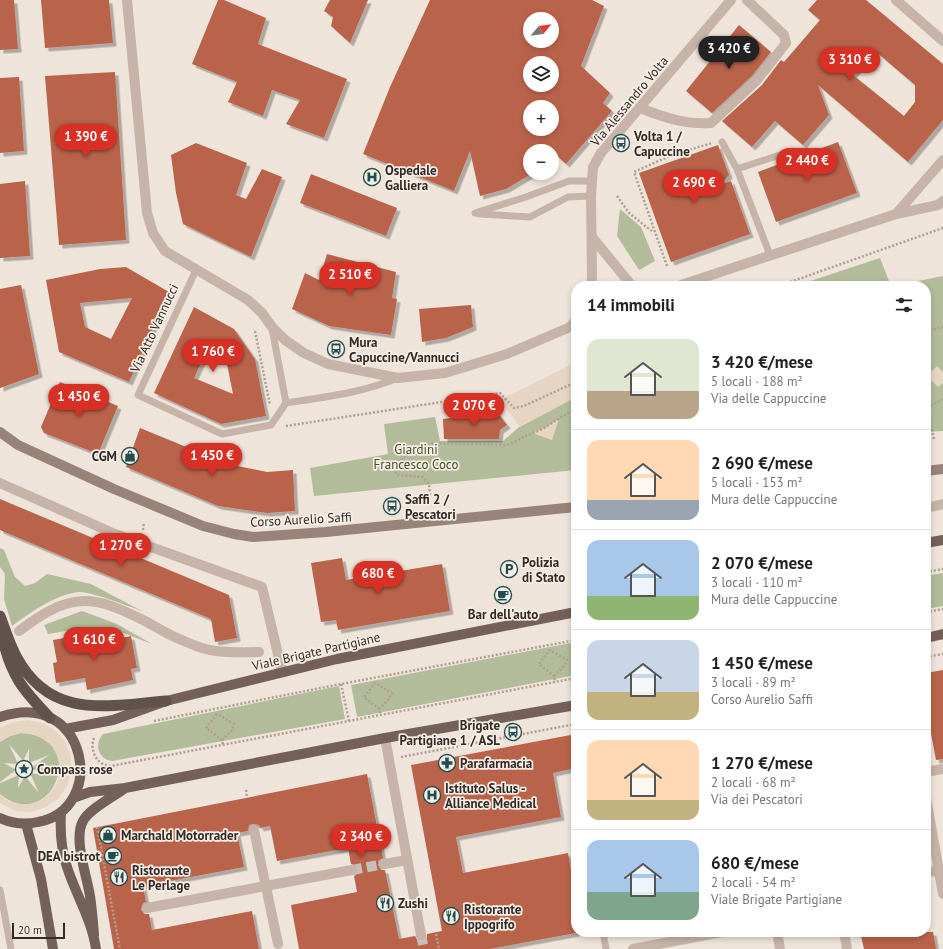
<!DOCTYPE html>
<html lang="it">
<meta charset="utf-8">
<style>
body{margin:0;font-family:"PT Sans",sans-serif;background:#f2f2f2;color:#222;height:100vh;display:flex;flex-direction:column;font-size:15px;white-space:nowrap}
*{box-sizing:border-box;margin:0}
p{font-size:13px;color:#767676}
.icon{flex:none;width:22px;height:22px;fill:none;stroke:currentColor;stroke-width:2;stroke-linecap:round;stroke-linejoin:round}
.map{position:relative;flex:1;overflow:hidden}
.drawer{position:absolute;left:571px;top:281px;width:360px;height:656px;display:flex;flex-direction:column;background:#fff;border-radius:16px;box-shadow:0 2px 6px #0003}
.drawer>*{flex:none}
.needle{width:26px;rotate:61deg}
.buttons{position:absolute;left:523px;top:12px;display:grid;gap:8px}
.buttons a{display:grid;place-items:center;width:36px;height:36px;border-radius:50%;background:#fff;box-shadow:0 2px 6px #0003;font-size:20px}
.scale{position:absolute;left:12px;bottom:10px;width:53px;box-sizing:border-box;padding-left:4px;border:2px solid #322a27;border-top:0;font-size:11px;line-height:14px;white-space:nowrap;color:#322a27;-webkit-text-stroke:3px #f7eee5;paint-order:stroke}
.price{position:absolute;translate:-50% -34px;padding:0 9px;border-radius:14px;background:#d93025;color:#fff;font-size:13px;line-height:26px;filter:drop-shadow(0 1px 2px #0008)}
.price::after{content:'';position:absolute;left:50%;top:24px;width:12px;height:9px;margin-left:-6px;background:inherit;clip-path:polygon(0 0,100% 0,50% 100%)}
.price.current{background:#222;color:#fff}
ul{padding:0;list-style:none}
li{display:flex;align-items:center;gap:12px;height:100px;padding:0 16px}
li+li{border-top:1px solid #e0e0e0}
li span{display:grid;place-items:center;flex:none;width:112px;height:80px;border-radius:12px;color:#555}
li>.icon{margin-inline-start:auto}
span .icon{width:48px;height:48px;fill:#fffc;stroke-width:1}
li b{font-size:17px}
h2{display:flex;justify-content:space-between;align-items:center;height:48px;padding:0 16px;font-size:17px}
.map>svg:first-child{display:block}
.green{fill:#b2bc9b}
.plaza{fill:#e5d5c2}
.building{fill:#ba644c;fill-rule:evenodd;filter:url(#shadow)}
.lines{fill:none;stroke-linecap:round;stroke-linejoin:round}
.minor-tunnel{stroke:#c8bfb6;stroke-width:10;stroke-dasharray:10 5;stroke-linecap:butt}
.path{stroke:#b19e91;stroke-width:2.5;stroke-dasharray:2 2;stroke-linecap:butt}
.service{stroke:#c5b4a7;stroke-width:7}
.pedestrian{stroke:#c5b4a7;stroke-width:10}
.minor{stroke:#c5b4a7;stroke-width:10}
.tertiary{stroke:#c5b4a7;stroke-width:10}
.secondary{stroke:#988379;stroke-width:10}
.primary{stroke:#736159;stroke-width:10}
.trunk{stroke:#62524c;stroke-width:11}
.labels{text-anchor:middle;stroke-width:3.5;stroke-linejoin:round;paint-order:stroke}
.street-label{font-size:13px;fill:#322a27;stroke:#f7eee5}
.poi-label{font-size:13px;font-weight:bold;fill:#322a27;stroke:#f7eee5;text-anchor:start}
.park-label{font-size:13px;fill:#434e2d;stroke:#f7eee5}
</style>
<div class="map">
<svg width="943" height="949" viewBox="0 0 943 949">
<defs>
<filter id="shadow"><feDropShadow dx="3.5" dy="3.5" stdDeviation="0" flood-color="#0004"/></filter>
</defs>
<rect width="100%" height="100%" fill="#eee4da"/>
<!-- green -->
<path class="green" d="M620,209L641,227L655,261L639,270L617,236Z
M880,258L891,286H795Z
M943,276V431L926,432V286H894Z
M576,397V470L314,496L310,468L388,454L384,424L435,417L440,441H503L519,427Z
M0,548L4,550L15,577L25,586L35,583L47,574L91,584L142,611C131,607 89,591 80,592C55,594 32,612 12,626L4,599L5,574L0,567Z
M943,573V606L926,609V576Z
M82,611L117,624L152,644L113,629L85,628L48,634L44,625Z
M576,642V675L357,717L351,685Z
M339,686L345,719L112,761C98,759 94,744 103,734Z
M21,733C92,737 51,836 0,794V783L19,775L18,788L25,776L39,793L30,773L44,775L31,768L49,755L29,763V749L23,761L9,744L18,764L4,763L16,770L0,782V742L10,736Z"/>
<!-- plaza -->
<path class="plaza" d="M576,362V397L520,427L500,400Z
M937,366L943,372V383L938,387L927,376Z
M559,419L552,440L532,433L544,428Z
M28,720L43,723L56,731L66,743L71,757V772L67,786L58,799L46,807L31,812L16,811L0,803V794L6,800L18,804H30L42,800L51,792L58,781L60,769L58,757L52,746L42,738L32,734L21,733L10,736L0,742V728L13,722Z"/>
<!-- building -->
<path class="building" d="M0,0H14L18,49L0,50Z
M41,0H109L113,43L45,48Z
M218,0H224L266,18L258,44L347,79L324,138L286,124L300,100L272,90L263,116L228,102L237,82L192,64Z
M330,0H368L350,43L331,26L333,17L324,11Z
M430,0H592L604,6L581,66L610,93L603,103L612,111L566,164L554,153L552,155V151H530V173H532L528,176L506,189L480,196L470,151L454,191L363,154L390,87ZM530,19H552V41H530ZM530,63H552V85H530ZM530,107H552V129H530Z
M817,0H866L943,64V120L908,162L818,85L829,115L803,145L775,121L752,147L722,121L762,85L781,60L784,62L820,20L808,10ZM874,50L915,85V102L904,116L853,75Z
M739,25L771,52L752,76L712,113L686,91Z
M115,72L126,240L59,245L45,76Z
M19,77L24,151L0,153V78Z
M838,142L857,193L776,222L758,172Z
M196,143L247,163L236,195L246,199L262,169L282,177L251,257L183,224L176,193L171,155Z
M718,145L729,175L720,185L731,181L750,234L671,262L639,173Z
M311,174L397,208L386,236L300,203Z
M25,181L30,256L0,258V184Z
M327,254L396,272L392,298L397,299L391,335L329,326L292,309L305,273L319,280Z
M126,267L169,292L129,382L59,352L46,280L100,269ZM132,298L111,339L85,327L80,303Z
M21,285L39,374L0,388V289Z
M471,305L473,327L446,338L422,342L419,309Z
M194,307L234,329L255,359L266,416L221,424L154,393ZM208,348L226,359L233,394L194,378Z
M60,382L118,406L98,454L44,433L41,427Z
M497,412L507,425L500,430L499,439H444L443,419Z
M140,428L228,464L267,472L293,470L295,511L267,513L218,506L126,467Z
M0,499L229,595L237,638L215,642L211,619L0,530Z
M342,558L346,580L442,564L450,611L338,630L336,620L321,622L311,563Z
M91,633L93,644L131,636L137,668L131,669L133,680L87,690L85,678L56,683L53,663L57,662L53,640Z
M943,670V759L936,760L926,707V673Z
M576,734V768L553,773L561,817L456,837L463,873L568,853L576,898V933L490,949H299L291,905L357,892L354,876L358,873V868L357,866L351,864L348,848L277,861L270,826L260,828L259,825L253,824L249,825L248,831L237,833L244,867L143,886L146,902L143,903L141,909L144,914H149L152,930L252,911L259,949H114L93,828L367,774L383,858L378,861V865L381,870H385L399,939L415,936L418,941H423L427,938V934L442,931L411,765Z
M860,932H933L936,949H864Z"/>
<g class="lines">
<!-- minor-tunnel -->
<path class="minor-tunnel" d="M352,870L384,864
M421,935L424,949"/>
<!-- path -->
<path class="path" d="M617,196L629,213L653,232
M667,266L634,172L672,155L712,143
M779,286L943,228
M255,331L270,405
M926,331L943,327
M501,401L505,399
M467,415L466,410L493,406L492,394
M286,426L500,393L514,408L524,406L576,382
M934,439L927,408L943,399
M430,495L429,484L423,477L397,475L394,469L409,451L435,443L507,445L544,428L576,408
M143,530L144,522
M926,572L943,569
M926,612L943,609
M926,657L943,654
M554,676L564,666L567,660L550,650L539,664L554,676L555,682
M341,684L349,721
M379,709L389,699L392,693L375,683L364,697L379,709L381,715
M154,721L341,684L576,640
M94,738C89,750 97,766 111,766L576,678
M222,740L232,730L234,724L217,714L206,728L222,740L223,745
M401,757L576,724
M246,790L247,798
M97,827L120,949
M436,934L439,949"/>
<!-- service -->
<path class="service" d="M722,142L737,169L770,255
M737,169L792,151
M475,213L526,197L569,181H592
M479,214L530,217L568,197L591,196
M196,270L138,395L222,434L271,425L286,403
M272,328L286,403C325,397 361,393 398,378
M0,890L11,949
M603,932L606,949"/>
<!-- pedestrian -->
<path class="pedestrian" d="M19,631C69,593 91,593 145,621C158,628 170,636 184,641C193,645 205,650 216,651C230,653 244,652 259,652"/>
<!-- minor -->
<path class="minor" d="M896,0L943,41
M640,108C663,117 686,125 711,123L757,80L786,43L784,35L747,0
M896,214L943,160
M592,237L632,286
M678,286L896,214L938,205L943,201
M0,483L115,534L262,587L282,671
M926,508L943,504
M385,738L421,935
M926,772L943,769
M926,798L943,894
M254,830L278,944
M384,864L407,860
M926,873L943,869
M147,908L352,870
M777,932L780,949
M844,932L847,949
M633,949L722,932"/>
<!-- tertiary -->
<path class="tertiary" d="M127,0L147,213L153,233L165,251L248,300L262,313L272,327L285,340L304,353L328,364L398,378L445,373L507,354L570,327L576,320
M591,286L592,277L591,196L593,167L601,153L731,0"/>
<!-- secondary -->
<path class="secondary" d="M0,432L18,445L114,489L203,526L234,534L253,537L326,532L576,507
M926,471L943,469"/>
<!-- primary -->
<path class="primary" d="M926,543L943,540
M926,638L943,634
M0,717C87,687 109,809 38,822C25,825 13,824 0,818
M65,729L113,720L166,701L337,659L576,612
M73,798L90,792L125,788L385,738L576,705
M61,812C60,830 61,850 67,867C76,895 92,920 96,949
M26,824L41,879L53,949
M94,935C93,922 92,909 90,896C87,876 73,839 83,821C89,809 113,797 124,789"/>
<!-- trunk -->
<path class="trunk" d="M0,616C5,629 9,643 16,656C50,720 106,706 166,701
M2,635C10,675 23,690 50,718"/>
</g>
<!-- icons -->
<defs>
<g id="bus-ring" transform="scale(0.9)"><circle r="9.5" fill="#f7eee5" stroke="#204e50" stroke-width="1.5"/><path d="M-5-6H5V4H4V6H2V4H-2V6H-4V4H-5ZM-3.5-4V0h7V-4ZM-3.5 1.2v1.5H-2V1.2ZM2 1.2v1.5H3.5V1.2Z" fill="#204e50"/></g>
<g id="hospital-ring" transform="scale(0.9)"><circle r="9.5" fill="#f7eee5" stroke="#204e50" stroke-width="1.5"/><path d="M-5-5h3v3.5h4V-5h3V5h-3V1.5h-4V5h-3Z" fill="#204e50"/></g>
<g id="shop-ring" transform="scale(0.9)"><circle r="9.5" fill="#f7eee5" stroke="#204e50" stroke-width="1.5"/><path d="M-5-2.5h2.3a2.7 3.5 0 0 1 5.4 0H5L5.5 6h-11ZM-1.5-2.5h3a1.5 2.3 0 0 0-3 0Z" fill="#204e50"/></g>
<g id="parking-ring" transform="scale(0.9)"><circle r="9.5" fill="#f7eee5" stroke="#204e50" stroke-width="1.5"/><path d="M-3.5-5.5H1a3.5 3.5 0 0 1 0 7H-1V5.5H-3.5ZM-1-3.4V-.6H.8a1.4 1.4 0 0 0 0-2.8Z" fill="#204e50"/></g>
<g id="cafe-ring" transform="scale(0.9)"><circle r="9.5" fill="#f7eee5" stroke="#204e50" stroke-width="1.5"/><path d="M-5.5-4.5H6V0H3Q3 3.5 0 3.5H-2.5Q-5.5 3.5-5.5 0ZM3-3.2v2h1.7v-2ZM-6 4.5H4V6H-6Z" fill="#204e50"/></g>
<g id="pharmacy-ring" transform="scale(0.9)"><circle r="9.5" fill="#f7eee5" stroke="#204e50" stroke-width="1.5"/><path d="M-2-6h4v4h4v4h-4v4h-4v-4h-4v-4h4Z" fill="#204e50"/></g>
<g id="sight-ring" transform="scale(0.9)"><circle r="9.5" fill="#f7eee5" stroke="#204e50" stroke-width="1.5"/><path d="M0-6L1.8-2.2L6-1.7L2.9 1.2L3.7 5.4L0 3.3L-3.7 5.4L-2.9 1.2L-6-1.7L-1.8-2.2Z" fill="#204e50"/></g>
<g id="restaurant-ring" transform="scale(0.9)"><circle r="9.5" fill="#f7eee5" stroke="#204e50" stroke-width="1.5"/><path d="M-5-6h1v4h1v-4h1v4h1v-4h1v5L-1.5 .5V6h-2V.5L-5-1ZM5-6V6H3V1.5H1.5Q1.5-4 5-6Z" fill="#204e50"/></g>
</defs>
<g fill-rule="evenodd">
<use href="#bus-ring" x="621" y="143"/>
<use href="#hospital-ring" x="372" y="177"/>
<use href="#bus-ring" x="336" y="349"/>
<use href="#shop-ring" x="130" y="456"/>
<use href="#bus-ring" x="392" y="506"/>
<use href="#parking-ring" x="509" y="569"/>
<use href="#cafe-ring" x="503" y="595"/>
<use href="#bus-ring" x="513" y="732"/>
<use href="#pharmacy-ring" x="447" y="763"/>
<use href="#sight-ring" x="24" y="769"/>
<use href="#hospital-ring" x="432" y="795"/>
<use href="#shop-ring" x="108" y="835"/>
<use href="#cafe-ring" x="113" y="856"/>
<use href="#restaurant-ring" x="119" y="877"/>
<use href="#restaurant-ring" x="385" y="903"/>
<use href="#restaurant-ring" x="451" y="916"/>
</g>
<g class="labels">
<!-- street labels -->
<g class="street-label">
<text transform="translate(629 101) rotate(-50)" y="5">Via Alessandro Volta</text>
<text transform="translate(154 328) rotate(-65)" y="5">Via Atto Vannucci</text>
<text transform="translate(301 519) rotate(-3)" y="5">Corso Aurelio Saffi</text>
<text transform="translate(316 651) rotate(-13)" y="5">Viale Brigate Partigiane</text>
</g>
<!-- poi labels -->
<g class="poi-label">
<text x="634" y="141">Volta 1 /<tspan x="634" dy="15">Capuccine</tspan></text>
<text x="385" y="175">Ospedale<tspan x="385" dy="15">Galliera</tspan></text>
<text x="349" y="347">Mura<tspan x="349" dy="15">Capuccine/Vannucci</tspan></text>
<text x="117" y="461" text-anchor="end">CGM</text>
<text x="405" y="504">Saffi 2 /<tspan x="405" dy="15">Pescatori</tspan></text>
<text x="522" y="567">Polizia<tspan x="522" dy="15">di Stato</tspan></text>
<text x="503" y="619" text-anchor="middle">Bar dell'auto</text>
<text x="500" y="730" text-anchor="end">Brigate<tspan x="500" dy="15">Partigiane 1 / ASL</tspan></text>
<text x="460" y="768">Parafarmacia</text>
<text x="37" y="774">Compass rose</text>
<text x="445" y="793">Istituto Salus -<tspan x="445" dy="15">Alliance Medical</tspan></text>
<text x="121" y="840">Marchald Motorrader</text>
<text x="100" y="861" text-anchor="end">DEA bistrot</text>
<text x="132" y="875">Ristorante<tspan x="132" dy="15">Le Perlage</tspan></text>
<text x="398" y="908">Zushi</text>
<text x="464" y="914">Ristorante<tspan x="464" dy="15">Ippogrifo</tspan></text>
</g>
<!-- park labels -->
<g class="park-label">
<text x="416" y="454">Giardini<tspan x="416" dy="15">Francesco Coco</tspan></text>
</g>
</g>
</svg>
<div class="buttons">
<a><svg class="needle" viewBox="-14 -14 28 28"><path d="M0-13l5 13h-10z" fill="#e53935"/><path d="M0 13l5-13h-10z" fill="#767676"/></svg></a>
<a><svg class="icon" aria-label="layers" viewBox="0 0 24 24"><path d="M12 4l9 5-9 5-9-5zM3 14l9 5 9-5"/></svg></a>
<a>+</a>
<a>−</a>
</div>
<div class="scale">20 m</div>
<b class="price current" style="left:729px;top:70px">3 420 €</b>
<b class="price" style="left:850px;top:81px">3 310 €</b>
<b class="price" style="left:86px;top:158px">1 390 €</b>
<b class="price" style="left:807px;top:182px">2 440 €</b>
<b class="price" style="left:694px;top:204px">2 690 €</b>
<b class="price" style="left:350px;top:296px">2 510 €</b>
<b class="price" style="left:213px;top:373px">1 760 €</b>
<b class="price" style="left:79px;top:418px">1 450 €</b>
<b class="price" style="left:474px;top:427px">2 070 €</b>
<b class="price" style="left:212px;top:477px">1 450 €</b>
<b class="price" style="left:121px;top:567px">1 270 €</b>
<b class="price" style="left:378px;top:595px">680 €</b>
<b class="price" style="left:94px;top:661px">1 610 €</b>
<b class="price" style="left:361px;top:858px">2 340 €</b>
<section class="drawer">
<h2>14 immobili<svg class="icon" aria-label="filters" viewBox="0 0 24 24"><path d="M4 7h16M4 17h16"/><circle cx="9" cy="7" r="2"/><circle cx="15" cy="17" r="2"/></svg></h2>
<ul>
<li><span style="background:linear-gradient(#dfe7d0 65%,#b9a48a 0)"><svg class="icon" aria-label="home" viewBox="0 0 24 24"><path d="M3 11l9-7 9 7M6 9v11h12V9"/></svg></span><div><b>3 420 €/mese</b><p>5 locali · 188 m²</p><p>Via delle Cappuccine</p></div></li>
<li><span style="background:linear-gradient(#ffd9b3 75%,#9aa5b1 0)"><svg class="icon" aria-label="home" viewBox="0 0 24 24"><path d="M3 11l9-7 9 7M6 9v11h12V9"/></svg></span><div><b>2 690 €/mese</b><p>5 locali · 153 m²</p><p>Mura delle Cappuccine</p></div></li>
<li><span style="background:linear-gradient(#a9c7e8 70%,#8fb573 0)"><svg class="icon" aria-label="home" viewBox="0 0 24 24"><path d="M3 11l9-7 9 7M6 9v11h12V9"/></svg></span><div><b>2 070 €/mese</b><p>3 locali · 110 m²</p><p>Mura delle Cappuccine</p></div></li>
<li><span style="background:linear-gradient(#c9d6e8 65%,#c2b280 0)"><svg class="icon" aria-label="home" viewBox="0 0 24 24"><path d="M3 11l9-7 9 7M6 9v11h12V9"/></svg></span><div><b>1 450 €/mese</b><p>3 locali · 89 m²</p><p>Corso Aurelio Saffi</p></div></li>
<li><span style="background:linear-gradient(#ffd9b3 75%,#c2b280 0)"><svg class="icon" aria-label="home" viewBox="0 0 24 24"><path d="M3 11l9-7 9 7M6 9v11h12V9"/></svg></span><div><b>1 270 €/mese</b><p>2 locali · 68 m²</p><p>Via dei Pescatori</p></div></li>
<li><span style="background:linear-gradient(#a9c7e8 65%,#7fa58c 0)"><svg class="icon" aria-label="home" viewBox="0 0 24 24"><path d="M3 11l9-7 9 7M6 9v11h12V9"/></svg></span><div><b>680 €/mese</b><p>2 locali · 54 m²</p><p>Viale Brigate Partigiane</p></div></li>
</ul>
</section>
</div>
